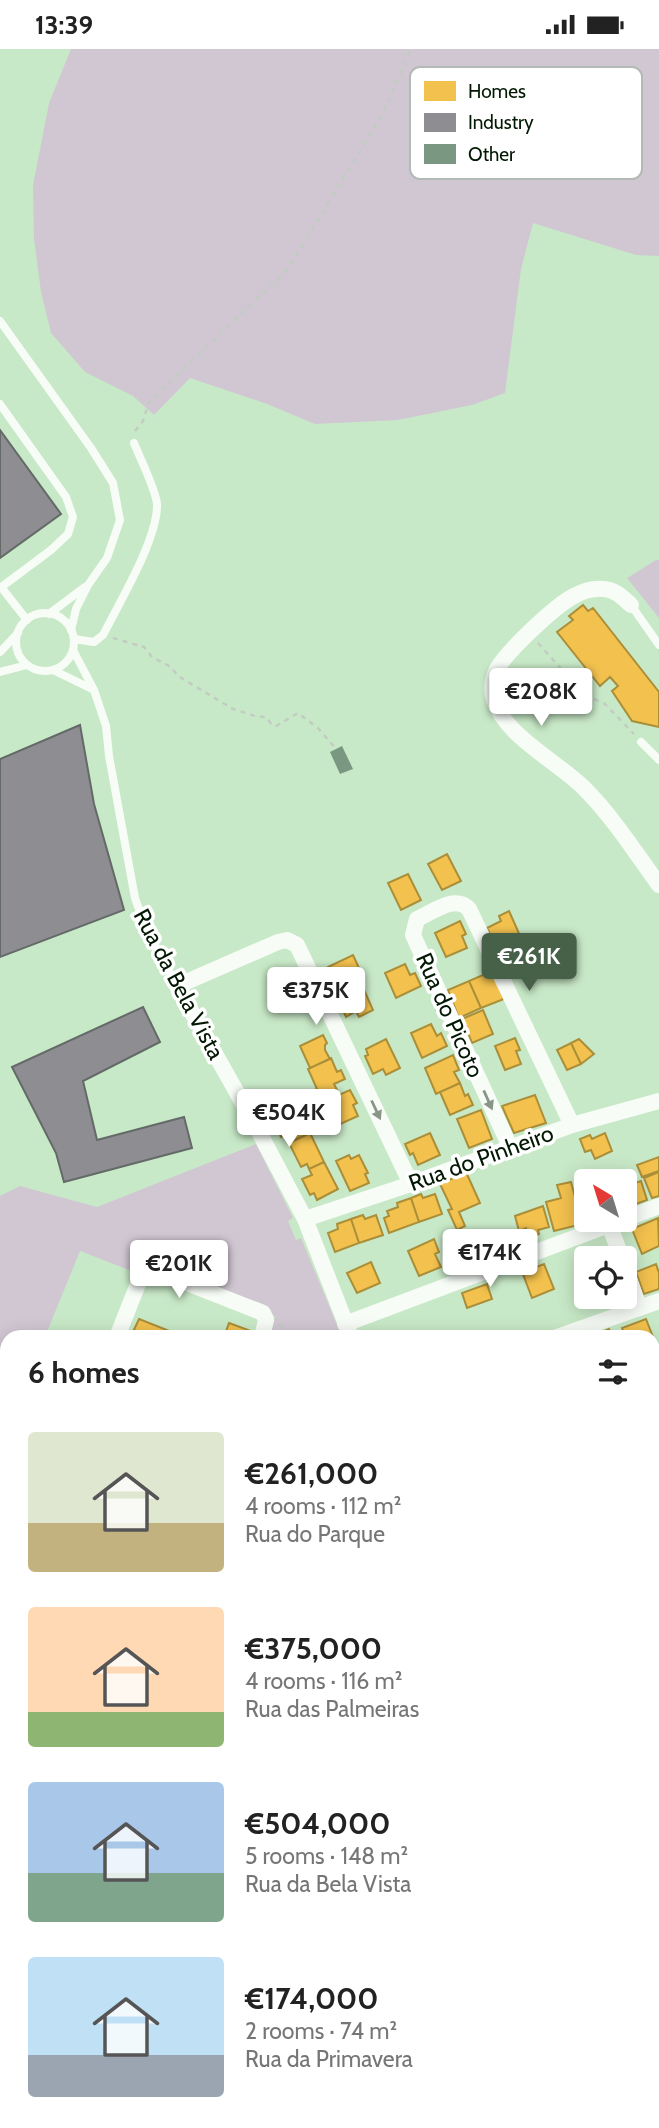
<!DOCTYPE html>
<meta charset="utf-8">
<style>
body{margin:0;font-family:Cabin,sans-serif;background:#f2f2f2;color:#222;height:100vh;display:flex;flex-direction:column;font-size:26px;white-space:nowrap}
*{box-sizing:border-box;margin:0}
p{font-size:23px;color:#767676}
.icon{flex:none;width:38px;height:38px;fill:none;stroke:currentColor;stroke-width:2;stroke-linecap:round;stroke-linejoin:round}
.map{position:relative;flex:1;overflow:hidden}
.sheet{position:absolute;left:0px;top:1281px;width:660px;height:798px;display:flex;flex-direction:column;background:#fff;border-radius:21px 21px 0 0;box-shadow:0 4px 18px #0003}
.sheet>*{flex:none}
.needle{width:46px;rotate:322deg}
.fabs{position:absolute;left:574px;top:1120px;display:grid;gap:14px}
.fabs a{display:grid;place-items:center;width:63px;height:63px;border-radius:7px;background:#fff;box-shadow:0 4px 18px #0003;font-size:35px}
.price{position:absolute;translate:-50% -60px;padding:0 16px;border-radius:7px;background:#fff;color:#222;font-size:23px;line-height:46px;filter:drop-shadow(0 2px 4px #0008)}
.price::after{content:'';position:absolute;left:50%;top:42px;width:21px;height:16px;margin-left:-10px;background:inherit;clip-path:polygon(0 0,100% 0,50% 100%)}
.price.active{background:#476148;color:#fff}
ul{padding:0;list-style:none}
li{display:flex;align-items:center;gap:21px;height:175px;padding:0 28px}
li span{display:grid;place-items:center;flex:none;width:196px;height:140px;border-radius:7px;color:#555}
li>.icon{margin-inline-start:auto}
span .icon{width:84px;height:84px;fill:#fffc;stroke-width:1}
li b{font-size:30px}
h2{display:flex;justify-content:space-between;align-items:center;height:84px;padding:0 28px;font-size:30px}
.status{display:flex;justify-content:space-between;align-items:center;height:49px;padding:0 35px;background:#fff;direction:ltr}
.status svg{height:19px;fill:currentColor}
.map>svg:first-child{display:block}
.green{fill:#d1c7d3}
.homes{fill:#f2c14e;stroke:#aa8e38;stroke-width:2}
.industry{fill:#8d8d92;stroke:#636a67;stroke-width:2}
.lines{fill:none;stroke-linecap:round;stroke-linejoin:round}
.stream{stroke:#a4c6eb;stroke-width:4.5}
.building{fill:#7a9782}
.path{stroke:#c3ccc3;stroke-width:2.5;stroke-dasharray:5 5;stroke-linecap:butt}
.lane{stroke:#f7fcf7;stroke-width:8}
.street{stroke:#f7fcf7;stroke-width:16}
.secondary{stroke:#f7fcf7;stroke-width:23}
.oneway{fill:#899589}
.labels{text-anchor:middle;stroke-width:7;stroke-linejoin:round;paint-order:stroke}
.street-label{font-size:23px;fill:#021803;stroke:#fff}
.key{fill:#fff;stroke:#b3bab3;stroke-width:2}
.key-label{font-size:19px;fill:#021803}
</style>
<div class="status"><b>13:39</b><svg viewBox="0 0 49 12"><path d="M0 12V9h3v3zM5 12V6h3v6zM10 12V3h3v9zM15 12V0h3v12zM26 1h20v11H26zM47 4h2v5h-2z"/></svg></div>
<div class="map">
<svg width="659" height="2079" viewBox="0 0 659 2079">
<rect width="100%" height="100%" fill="#c8e9c7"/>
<!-- green -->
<path class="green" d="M71,0H659V207L636,206L533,174L521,220L505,344L472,356L398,371L315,375L267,355L190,329L154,366L133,347L85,323L51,284L41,243L34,190L33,136L49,54Z
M656,511H659V569L627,529Z
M256,1095L293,1169L288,1172L296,1191L301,1189L342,1288H269L275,1268L265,1256L218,1239V1228L176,1211V1221C159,1216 148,1209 134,1223L80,1202L45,1288H7V1383L0,1380V1147L20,1137L97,1158Z
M0,1801L7,1803V1863L0,1866Z"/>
<!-- homes -->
<path class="homes" d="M583,556L588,562L593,559L659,643V678L632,672L612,642L618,637L610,628L600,637L557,583L573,571L569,567Z
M447,805L461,832L442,841L428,815Z
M408,825L421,851L401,861L388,834Z
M509,862L521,889L497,901L487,879L501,872L499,867Z
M460,872L466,885L462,887L467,899L446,908L435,884Z
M353,906L364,930L344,939L341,934L338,937L328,918Z
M405,915L410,926L415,924L421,937L396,949L385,924Z
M492,922L504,950L481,959L469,932Z
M360,932L373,961L359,968L356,962L346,968L338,950L342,948L339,942Z
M469,932L481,959L459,969L448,941Z
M483,961L493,985L472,994L462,970Z
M431,975L437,987L441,984L447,997L422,1009L411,984Z
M323,986L327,994L325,996V1001L330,1010L310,1019L300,997Z
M515,989L520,1001L516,1002L521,1015L505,1021L495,997Z
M386,990L400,1019L386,1026L383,1020L373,1025L365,1007L368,1006L366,1000Z
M579,990L594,1005L581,1015L571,994Z
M571,994L581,1015L567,1021L557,1001Z
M453,1006L459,1021L454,1023L460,1034L436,1045L425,1019Z
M331,1009L337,1023L341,1021L345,1030L334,1035L337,1041L310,1054L306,1045L317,1040L308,1020Z
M460,1034L465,1047L468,1045L473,1056L450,1066L440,1043Z
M337,1041L339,1046L350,1041L357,1054L353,1056L358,1067L336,1077L326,1056L314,1061L310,1054Z
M535,1046L546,1074L514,1084L502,1057Z
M299,1060L310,1084L289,1094L285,1086L281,1088L274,1072Z
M481,1061L492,1090L469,1099L457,1070Z
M310,1084L324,1113L309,1120L307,1115L301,1118L289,1094Z
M430,1084L440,1106L418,1116L413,1104L410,1106L405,1095Z
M605,1084L612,1102L595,1110L591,1101L585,1103L580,1090L590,1086L592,1090Z
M349,1106L351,1110L359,1106L368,1124L365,1125L369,1134L350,1142L336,1112Z
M659,1108V1122L642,1128L637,1116Z
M324,1113L338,1140L317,1151L314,1144L310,1146L302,1130L312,1126L309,1120Z
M466,1123L480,1154L459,1163L465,1177L457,1181L448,1161L452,1160L440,1135Z
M659,1123V1147L652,1149L644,1129Z
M641,1132L647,1151L625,1159V1137Z
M571,1133L582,1175L554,1182L546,1153L561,1149L557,1136Z
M421,1145L423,1149L435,1145L442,1165L419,1173L411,1149Z
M411,1149L419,1173L389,1184L384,1169L389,1167L387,1162L398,1158L397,1154Z
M543,1157L549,1178L538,1181L539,1185L529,1189L526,1179L519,1182L515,1167Z
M363,1166L365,1170L376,1166L383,1186L359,1194L351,1170Z
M658,1169L659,1197L642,1205L632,1180Z
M351,1170L359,1194L335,1203L328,1184L338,1180L337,1175Z
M434,1190L439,1203L435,1205L441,1218L419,1227L408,1202Z
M371,1213L380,1234L357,1244L347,1224Z
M544,1215L554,1240L532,1249L521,1220L528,1218L529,1221Z
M656,1215L659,1224V1240L644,1245L636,1223Z
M487,1235L492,1250L467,1259L462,1244Z
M596,1248H619L620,1251L599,1257Z
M139,1270L172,1283L170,1288H139L132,1285Z
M646,1270L653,1288H626L622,1279Z
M229,1274L251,1282L249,1288H224Z
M609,1280L613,1288H590Z
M0,1406L7,1408V1429L4,1437L0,1435Z
M655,1414L659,1418V1454L653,1462V1417Z
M0,1453L6,1455L0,1471Z
M653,1493H659V1529L653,1528Z
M659,1572V1584L653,1586V1573Z
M659,1750V1768L653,1760V1755Z
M653,1818L659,1824V1828L653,1834Z
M659,1903V1925L653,1917V1908Z
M659,1934V1949L653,1944V1940Z
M653,1944L659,1949V1956L653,1962Z
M543,2072H565V2079H543Z
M595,2072V2079H577L576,2073Z
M616,2072H638V2079H616Z"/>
<!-- industry -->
<path class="industry" d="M0,381L61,465L0,509Z
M80,676L94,755L124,861L0,908V710Z
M143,958L160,993L83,1032L97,1091L184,1068L192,1099L64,1133L56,1104L12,1018Z
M7,1514V1563L0,1561V1531Z
M353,2072H408L410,2079H327Z"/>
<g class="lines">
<!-- stream -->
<path class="stream" d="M0,1924L7,1920"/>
</g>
<!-- building -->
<path class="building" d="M342,697L353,720L340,725L330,703Z"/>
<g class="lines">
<!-- path -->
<path class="path" d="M135,382L143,372L149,353L287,221L384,63L411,0
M113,589L144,598L152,608L171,618L178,627L233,660L255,667L266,668L272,676L276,677L298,664L318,679L336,700
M538,594L584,645L605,655L634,685
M279,1275L296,1288"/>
<!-- lane -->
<path class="lane" d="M0,272L91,399L113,434L120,471L107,509L88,536L76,560L71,581
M0,355L66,448L73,468L68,485L51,501L0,539
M1,538L27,571
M631,556L659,596
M16 593a29 29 0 1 1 58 0a29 29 0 1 1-58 0Z
M49,565L85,538
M74,590L94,593L103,586C119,554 158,490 157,455C156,441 140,409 134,394
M73,601L94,641L106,677L109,707L135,849L146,880L177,937
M0,603L18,584
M53,621L94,641
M0,623L27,616
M641,693L659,711
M442,2072L443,2079"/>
<!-- street -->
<path class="street" d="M631,556C623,549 616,541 604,540C594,539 583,542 574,547C556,556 507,602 497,620C492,630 491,640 494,651C505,687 558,713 584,739C613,768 635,803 659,836
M510,1098L413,886L417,870C433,863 455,845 469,860L572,1076
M305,1170L411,1135L572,1076L659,1052
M625,1170L659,1157
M609,1176L622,1209
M625,1218L639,1258
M345,1275L622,1171
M117,1288L140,1230L146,1224L154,1221L263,1264L266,1271L262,1288
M351,1288L305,1170L258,1081L177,937L278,893L287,891L297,896L411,1135
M557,1288L659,1252
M0,1388L7,1391
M653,1390L659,1392
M653,1543L659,1542
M653,1805L659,1810
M0,1874L7,1871
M653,1902L659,1896
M529,2072L530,2079
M604,2072L605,2079
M92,2079L95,2072"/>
<!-- secondary -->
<path class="secondary" d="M653,1375L659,1356
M0,1676L7,1678
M653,1704L659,1711
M210,2079L213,2072"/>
</g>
<!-- one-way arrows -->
<defs><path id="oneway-solid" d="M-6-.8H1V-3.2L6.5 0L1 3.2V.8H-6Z" transform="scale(1.75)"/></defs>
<g class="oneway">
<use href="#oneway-solid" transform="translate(488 1051) rotate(66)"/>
<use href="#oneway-solid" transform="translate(376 1061) rotate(65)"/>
</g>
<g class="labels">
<!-- street labels -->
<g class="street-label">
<text transform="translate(179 935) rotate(62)" y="8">Rua da Bela Vista</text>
<text transform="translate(450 966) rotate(66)" y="8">Rua do Picoto</text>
<text transform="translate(481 1109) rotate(-20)" y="8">Rua do Pinheiro</text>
</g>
</g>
<!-- legend -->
<rect x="410" y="18" width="232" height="112" rx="10" class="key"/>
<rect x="424" y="32" width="32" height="20" fill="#f2c14e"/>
<rect x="424" y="64" width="32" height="19" fill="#8d8d92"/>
<rect x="424" y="95" width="32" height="20" fill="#7a9782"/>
<g class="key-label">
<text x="468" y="49">Homes</text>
<text x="468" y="80">Industry</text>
<text x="468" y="112">Other</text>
</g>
</svg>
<div class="fabs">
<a><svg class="needle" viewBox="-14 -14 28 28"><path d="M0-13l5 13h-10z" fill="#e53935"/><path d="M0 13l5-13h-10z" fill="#767676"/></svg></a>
<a><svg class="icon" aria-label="locate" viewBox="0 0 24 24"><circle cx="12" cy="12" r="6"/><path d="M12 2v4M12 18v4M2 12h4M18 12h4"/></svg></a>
</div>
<b class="price" style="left:541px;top:679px">€208K</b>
<b class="price active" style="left:529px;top:944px">€261K</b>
<b class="price" style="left:316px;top:978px">€375K</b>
<b class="price" style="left:289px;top:1100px">€504K</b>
<b class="price" style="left:490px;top:1240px">€174K</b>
<b class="price" style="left:179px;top:1251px">€201K</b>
<section class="sheet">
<h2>6 homes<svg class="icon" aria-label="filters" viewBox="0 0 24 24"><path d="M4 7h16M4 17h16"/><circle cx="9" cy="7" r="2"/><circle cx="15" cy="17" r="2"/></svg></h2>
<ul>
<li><span style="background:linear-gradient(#dfe7d0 65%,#c2b280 0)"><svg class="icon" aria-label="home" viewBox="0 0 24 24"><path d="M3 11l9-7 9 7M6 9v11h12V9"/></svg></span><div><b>€261,000</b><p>4 rooms · 112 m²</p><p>Rua do Parque</p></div></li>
<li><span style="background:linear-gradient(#ffd9b3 75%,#8fb573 0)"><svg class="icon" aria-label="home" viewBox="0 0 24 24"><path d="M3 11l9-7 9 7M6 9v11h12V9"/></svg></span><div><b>€375,000</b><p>4 rooms · 116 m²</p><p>Rua das Palmeiras</p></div></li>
<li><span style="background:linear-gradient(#a9c7e8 65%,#7fa58c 0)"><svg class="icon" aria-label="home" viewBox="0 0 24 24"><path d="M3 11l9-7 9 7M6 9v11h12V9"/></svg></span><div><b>€504,000</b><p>5 rooms · 148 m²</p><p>Rua da Bela Vista</p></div></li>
<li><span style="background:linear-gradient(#bfe0f5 70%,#9aa5b1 0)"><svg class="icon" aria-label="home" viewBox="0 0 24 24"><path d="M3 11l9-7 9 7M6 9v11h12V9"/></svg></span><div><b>€174,000</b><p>2 rooms · 74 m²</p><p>Rua da Primavera</p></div></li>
</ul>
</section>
</div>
